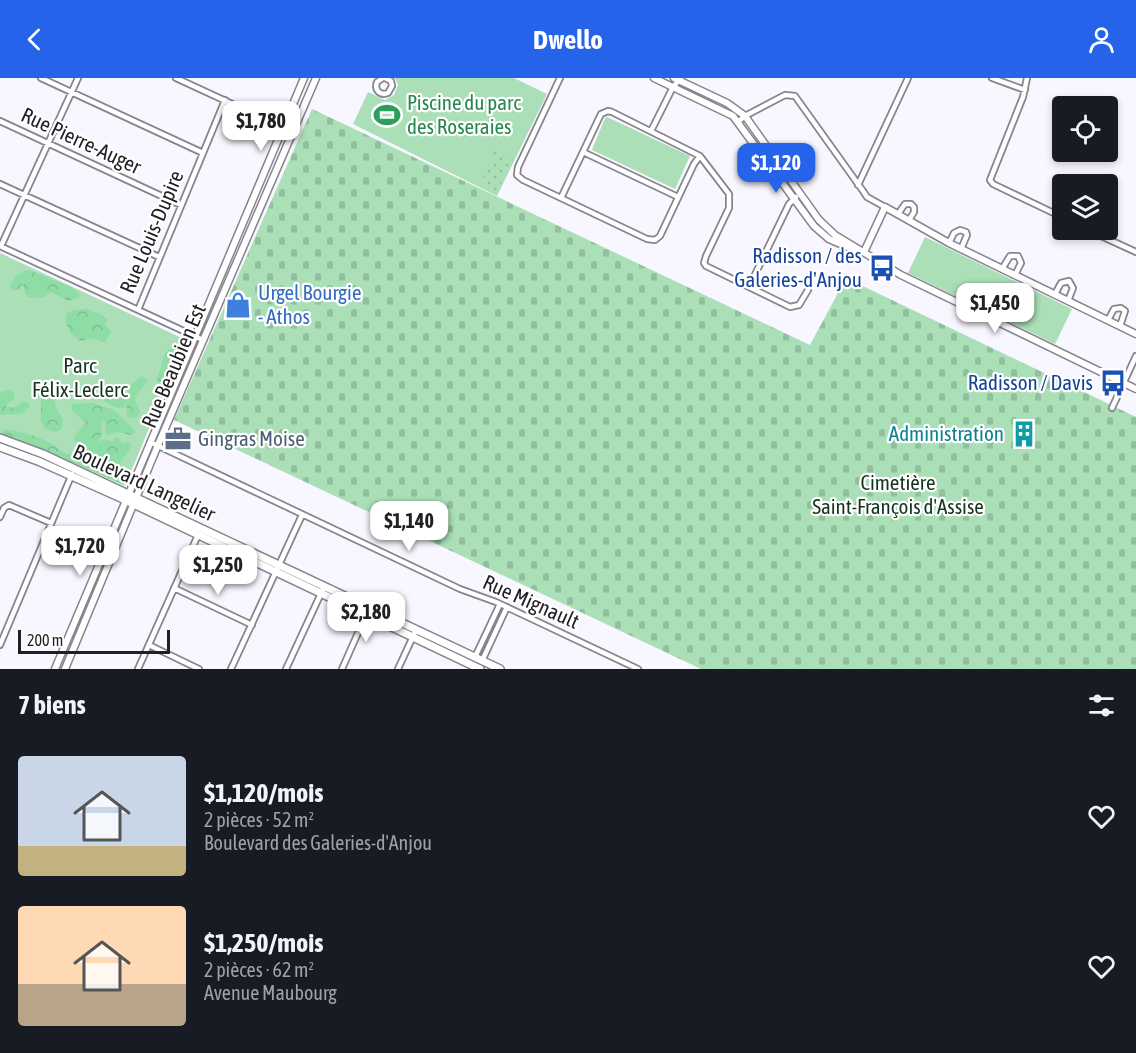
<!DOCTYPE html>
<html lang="fr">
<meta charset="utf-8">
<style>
body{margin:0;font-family:"Asap Condensed",sans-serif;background:#20242c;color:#f1f3f6;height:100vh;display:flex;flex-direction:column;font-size:22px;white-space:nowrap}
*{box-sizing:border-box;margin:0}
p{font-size:20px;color:#9ea1a6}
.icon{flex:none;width:33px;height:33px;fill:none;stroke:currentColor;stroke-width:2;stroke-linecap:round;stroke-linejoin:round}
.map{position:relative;height:591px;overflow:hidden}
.sheet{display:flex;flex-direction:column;background:#171b24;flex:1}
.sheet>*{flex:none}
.buttons{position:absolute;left:1052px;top:18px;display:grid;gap:12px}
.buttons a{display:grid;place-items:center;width:66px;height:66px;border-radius:6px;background:#171b24;box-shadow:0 3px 9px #0003;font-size:30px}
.scale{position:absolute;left:18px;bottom:15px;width:152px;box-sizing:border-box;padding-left:6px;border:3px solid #201f23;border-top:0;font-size:16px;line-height:21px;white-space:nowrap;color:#201f23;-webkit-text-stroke:4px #fff;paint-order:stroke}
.price{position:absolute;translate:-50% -51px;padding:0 14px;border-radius:12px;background:#fff;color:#222;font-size:20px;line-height:39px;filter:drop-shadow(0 2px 3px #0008)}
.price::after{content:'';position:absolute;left:50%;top:36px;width:18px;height:14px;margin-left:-9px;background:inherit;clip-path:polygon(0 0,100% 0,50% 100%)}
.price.on{background:#2563eb;color:#fff}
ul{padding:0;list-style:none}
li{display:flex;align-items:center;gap:18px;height:150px;padding:0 18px}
li span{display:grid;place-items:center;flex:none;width:168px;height:120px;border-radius:6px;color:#555}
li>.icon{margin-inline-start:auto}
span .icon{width:72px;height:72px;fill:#fffc;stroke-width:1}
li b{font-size:26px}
h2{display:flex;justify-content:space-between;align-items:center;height:72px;padding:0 18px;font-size:26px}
header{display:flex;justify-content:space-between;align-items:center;height:78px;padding:0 18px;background:#2563eb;color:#fff;font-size:27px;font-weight:700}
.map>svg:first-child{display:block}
.green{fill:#aadfb8}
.forest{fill:url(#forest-crowns)}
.cemetery{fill:url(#cemetery-stones)}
.garden{fill:url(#garden-dots)}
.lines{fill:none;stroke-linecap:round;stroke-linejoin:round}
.minor-casing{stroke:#87848e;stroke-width:8}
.tertiary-casing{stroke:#87848e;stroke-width:9}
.secondary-casing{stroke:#87848e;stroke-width:10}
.minor{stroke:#fff;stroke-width:4.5}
.tertiary{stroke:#fff;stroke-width:6}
.secondary{stroke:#fff;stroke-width:7}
.labels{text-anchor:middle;stroke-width:4.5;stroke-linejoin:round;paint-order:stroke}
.leisure-label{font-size:21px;fill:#27864d;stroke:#fff;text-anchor:start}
.street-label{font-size:21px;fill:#201f23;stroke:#fff}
.transit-label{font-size:21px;fill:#164399;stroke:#fff;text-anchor:end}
.shop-label{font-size:21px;fill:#366cbe;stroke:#fff;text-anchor:start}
.park-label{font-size:21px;fill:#14351f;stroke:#fff}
.culture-label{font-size:21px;fill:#0d838f;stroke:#fff;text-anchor:end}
.service-label{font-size:21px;fill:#4e5e75;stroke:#fff;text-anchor:start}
</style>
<header><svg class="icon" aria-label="back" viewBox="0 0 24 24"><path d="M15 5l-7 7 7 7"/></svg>Dwello<svg class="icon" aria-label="person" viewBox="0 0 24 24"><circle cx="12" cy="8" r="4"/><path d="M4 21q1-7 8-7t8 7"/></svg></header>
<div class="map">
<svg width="1136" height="591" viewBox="0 0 1136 591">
<defs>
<pattern id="forest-crowns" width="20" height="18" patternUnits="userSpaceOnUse" patternTransform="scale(1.5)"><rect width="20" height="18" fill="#8fdda6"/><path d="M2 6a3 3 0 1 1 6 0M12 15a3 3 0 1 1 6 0" fill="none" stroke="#7bbd8f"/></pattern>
<pattern id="cemetery-stones" width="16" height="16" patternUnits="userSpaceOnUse" patternTransform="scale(1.5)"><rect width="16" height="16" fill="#aadfb8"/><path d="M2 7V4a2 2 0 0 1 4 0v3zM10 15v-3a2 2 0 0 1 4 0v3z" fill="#92bf9e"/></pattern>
<pattern id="garden-dots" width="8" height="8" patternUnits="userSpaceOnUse" patternTransform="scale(1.5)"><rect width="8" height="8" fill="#aadfb8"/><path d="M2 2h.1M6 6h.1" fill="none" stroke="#92bf9e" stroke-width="1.8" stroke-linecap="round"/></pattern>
</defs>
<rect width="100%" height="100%" fill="#f8f6fe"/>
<!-- green -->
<path class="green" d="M395,0H514L547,16L497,118L353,46L368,14L385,22L394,17L398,7Z
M607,39L690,78L675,111L592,72L605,40Z
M925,159L1072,231L1055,266L908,195Z
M0,175L186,262L125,408L46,373L0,356Z"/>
<!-- forest -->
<path class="forest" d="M29,192L69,208L79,215V220L68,223L51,214L42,220L28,219L25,216L23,206L18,212H12L10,209C11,201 21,192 29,192Z
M87,231L100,236L107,241L105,246L111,254L105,265L91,260L80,263C71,258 64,246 66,236L73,232Z
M182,270L166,311L162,312L157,301L165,275L170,271Z
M141,299L147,301C143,319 128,309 140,334L136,340L127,339L126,323L125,329C118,332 109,327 103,322V316L114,307L123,311L126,321C127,313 132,303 141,299Z
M9,312L14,315L15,320L7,326L6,330L15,329L23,323L30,326C24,342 12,334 0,337V314Z
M48,317L54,319L56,330L62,339L63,347L61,351L55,354L45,351L41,342V322Z
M93,325L114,332L135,352V355L131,357L118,354L108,357L105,354V344L101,342V344L102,355L99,364L105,361L112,364L116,358L123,365L129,364L131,367L130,372L120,384L124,393L121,399L124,403L123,407L46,372L2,355L5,351C19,353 38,358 50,365C57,368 61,376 70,376C74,376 75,375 79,372V368L73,360L86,344L73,334L71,326Z"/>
<!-- cemetery -->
<path class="cemetery" d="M312,31L810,267L846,200L1136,339V591H701L174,342Z"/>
<!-- garden -->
<path class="garden" d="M495,72L513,80L496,116L479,108Z"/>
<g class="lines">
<!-- minor casing -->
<g class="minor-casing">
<path id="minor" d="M41,0L203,75
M176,0L293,54
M383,0L377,4C374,12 380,18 388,15L392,8L391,3L385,0
M560,0L518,89L517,97L523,102L647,161L655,162L660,158L694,86L700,78
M992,0L1025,12
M1027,0L1023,19L990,102L993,106L1062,139
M0,43L181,127
M739,43L745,38L785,17L795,18L863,113L867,119L885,129
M651,53L673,9L681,0
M583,74L678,119
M0,106L159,179
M858,107L908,0
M561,120L601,36L608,33L612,34L700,78L729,116V130L706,178L704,185L706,188L790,229L799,227L808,212
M898,136L905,126H911L914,129V134L909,142
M1088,152L1136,174
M949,165L954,155L960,152L966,154L967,157L961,171
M0,168L203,262
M1,168L78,0
M1002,191L1010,178H1018L1021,185L1015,197
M749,209L789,126L796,119
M1055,216L1061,205L1069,203L1073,210L1068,223
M138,232L225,22
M1108,242L1114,231L1121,230L1125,233L1120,248
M1112,330L1136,278
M150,364L460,511L496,524L638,591
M0,439L4,430L9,427L51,445
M174,510L252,547
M0,567L72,396
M149,567L199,591
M475,579L500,526
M482,583L507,529
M138,591L198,457
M231,591L302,437
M286,591L324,509
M342,591L369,530
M398,591L416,552"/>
</g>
<!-- tertiary casing -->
<g class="tertiary-casing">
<path id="tertiary" d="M654,0L733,38L814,148L829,161L857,173
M674,0L727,25L745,38L819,142L835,157L901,197L1136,311
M864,174L885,129L949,165L1136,256
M55,591L304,0
M65,591L158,367L316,0"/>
</g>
<!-- secondary casing -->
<g class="secondary-casing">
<path id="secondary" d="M0,360L43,376L500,591
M0,369L38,383L121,420L480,591"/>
</g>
<!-- minor -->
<use href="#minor" class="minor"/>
<!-- tertiary -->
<use href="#tertiary" class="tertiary"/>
<!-- secondary -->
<use href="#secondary" class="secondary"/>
</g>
<!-- icons -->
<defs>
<g id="stadium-bare" transform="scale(2.07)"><path d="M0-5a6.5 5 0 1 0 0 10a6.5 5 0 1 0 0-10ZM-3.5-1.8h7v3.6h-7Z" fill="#2e9e5b" stroke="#fff" stroke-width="2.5" paint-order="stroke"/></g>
<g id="bus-bare" transform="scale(2.07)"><path d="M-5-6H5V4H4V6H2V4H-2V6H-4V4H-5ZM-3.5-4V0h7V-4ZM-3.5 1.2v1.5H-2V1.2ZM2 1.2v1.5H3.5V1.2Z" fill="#1a4fb4" stroke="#fff" stroke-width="2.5" paint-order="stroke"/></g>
<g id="shop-bare" transform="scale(2.07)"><path d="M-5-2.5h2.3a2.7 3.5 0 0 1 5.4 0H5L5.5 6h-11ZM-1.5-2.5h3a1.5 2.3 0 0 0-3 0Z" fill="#3f7fe0" stroke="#fff" stroke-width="2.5" paint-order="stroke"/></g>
<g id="building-bare" transform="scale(2.07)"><path d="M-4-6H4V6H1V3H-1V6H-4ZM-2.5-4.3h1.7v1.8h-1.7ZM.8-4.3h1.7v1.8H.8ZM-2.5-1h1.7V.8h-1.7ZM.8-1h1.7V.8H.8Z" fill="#0f9aa8" stroke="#fff" stroke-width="2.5" paint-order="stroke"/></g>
<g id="office-bare" transform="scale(2.07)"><path d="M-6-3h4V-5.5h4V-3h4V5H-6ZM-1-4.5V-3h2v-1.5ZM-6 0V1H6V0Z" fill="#5c6f8a" stroke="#fff" stroke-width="2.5" paint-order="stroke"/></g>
</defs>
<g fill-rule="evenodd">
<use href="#stadium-bare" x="387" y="37"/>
<use href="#bus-bare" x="882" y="190"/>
<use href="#shop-bare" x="238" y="227"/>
<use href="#bus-bare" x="1113" y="305"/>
<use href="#building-bare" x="1024" y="356"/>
<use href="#office-bare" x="178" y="361"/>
</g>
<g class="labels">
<!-- leisure labels -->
<g class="leisure-label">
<text x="407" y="32">Piscine du parc<tspan x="407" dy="24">des Roseraies</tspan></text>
</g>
<!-- street labels -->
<g class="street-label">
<text transform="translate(81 63) rotate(25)" y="7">Rue Pierre-Auger</text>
<text transform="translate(152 154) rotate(-67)" y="7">Rue Louis-Dupire</text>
<text transform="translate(174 288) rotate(-67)" y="7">Rue Beaubien Est</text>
<text transform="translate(144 405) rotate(25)" y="7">Boulevard Langelier</text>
<text transform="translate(531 524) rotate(24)" y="7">Rue Mignault</text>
</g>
<!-- transit labels -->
<g class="transit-label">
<text x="862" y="185">Radisson / des<tspan x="862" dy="24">Galeries-d'Anjou</tspan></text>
<text x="1093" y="312">Radisson / Davis</text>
</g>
<!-- shop labels -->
<g class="shop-label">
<text x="258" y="222">Urgel Bourgie<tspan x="258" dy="24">- Athos</tspan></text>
</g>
<!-- park labels -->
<g class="park-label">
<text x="80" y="295">Parc<tspan x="80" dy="24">Félix-Leclerc</tspan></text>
<text x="898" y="412">Cimetière<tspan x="898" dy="24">Saint-François d'Assise</tspan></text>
</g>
<!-- culture labels -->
<g class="culture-label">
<text x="1004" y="363">Administration</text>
</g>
<!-- service labels -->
<g class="service-label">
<text x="198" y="368">Gingras Moise</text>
</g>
</g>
</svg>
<div class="buttons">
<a><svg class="icon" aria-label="locate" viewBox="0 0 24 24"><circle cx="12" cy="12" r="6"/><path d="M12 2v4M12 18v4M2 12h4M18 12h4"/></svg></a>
<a><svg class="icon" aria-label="layers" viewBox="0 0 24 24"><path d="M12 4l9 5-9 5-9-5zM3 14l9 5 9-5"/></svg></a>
</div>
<div class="scale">200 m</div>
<b class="price" style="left:261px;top:74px">$1,780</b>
<b class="price on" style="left:776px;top:116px">$1,120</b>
<b class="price" style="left:995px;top:256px">$1,450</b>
<b class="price" style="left:409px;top:474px">$1,140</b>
<b class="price" style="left:80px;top:499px">$1,720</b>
<b class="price" style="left:218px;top:518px">$1,250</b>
<b class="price" style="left:366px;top:565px">$2,180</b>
</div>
<section class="sheet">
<h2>7 biens<svg class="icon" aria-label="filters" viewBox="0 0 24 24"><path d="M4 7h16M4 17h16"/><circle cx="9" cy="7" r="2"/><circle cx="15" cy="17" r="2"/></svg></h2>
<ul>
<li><span style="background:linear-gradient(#c9d6e8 75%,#c2b280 0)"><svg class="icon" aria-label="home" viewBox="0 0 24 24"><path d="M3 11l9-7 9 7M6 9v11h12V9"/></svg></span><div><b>$1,120/mois</b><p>2 pièces · 52 m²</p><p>Boulevard des Galeries-d'Anjou</p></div><svg class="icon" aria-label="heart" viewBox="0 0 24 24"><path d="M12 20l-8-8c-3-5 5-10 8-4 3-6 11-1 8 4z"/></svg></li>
<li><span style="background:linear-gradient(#ffd9b3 65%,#b9a48a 0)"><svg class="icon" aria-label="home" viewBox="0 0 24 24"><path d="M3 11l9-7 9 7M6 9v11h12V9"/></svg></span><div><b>$1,250/mois</b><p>2 pièces · 62 m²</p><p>Avenue Maubourg</p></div><svg class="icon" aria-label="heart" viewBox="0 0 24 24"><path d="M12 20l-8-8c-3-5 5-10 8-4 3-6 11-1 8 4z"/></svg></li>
</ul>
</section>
